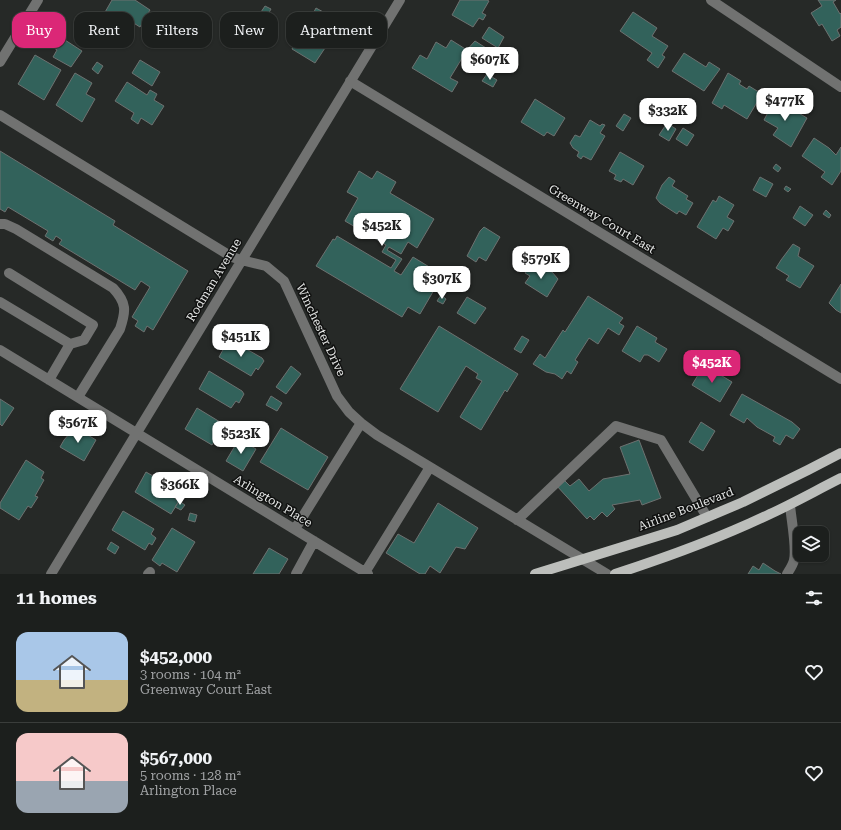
<!DOCTYPE html>
<meta charset="utf-8">
<style>
body{margin:0;font-family:"Roboto Serif",serif;background:#292c2a;color:#f1f3f6;height:100vh;display:flex;flex-direction:column;font-size:15px;white-space:nowrap}
*{box-sizing:border-box;margin:0}
p{font-size:13px;color:#a0a2a4}
.icon{flex:none;width:22px;height:22px;fill:none;stroke:currentColor;stroke-width:2;stroke-linecap:round;stroke-linejoin:round}
.map{position:relative;height:574px;overflow:hidden}
.sheet{display:flex;flex-direction:column;background:#1c1f1d;flex:1}
.sheet>*{flex:none}
.banner{position:absolute;left:12px;top:12px;width:400px;height:36px;display:flex;gap:8px}
.tools{position:absolute;left:793px;top:526px;display:grid;gap:8px}
.tools a{display:grid;place-items:center;width:36px;height:36px;border-radius:8px;background:#1c1f1d;box-shadow:0 1px 3px #0004,0 0 0 1px #3a3d3b;font-size:20px}
.price{position:absolute;translate:-50% -34px;padding:0 9px;border-radius:8px;background:#fff;color:#222;font-size:13px;line-height:26px;filter:drop-shadow(0 1px 2px #0008)}
.price::after{content:'';position:absolute;left:50%;top:24px;width:12px;height:9px;margin-left:-6px;background:inherit;clip-path:polygon(0 0,100% 0,50% 100%)}
.price.current{background:#db2777;color:#fff}
ul{padding:0;list-style:none}
li{display:flex;align-items:center;gap:12px;height:100px;padding:0 16px}
li+li{border-top:1px solid #3a3d3b}
li span{display:grid;place-items:center;flex:none;width:112px;height:80px;border-radius:12px;color:#555}
li>.icon{margin-inline-start:auto}
span .icon{width:48px;height:48px;fill:#fffc;stroke-width:1}
li b{font-size:17px}
h2{display:flex;justify-content:space-between;align-items:center;height:48px;padding:0 16px;font-size:17px}
.chip{padding:0 14px;border-radius:12px;background:#1c1f1d;box-shadow:0 1px 3px #0004,0 0 0 1px #3a3d3b;font-size:14px;line-height:36px}
.chip.current{background:#db2777;color:#fff}
.map>svg:first-child{display:block}
.building{fill:#32625b;stroke:#6d7170}
.lines{fill:none;stroke-linecap:round;stroke-linejoin:round}
.minor{stroke:#717271;stroke-width:10}
.major{stroke:#bcbebb;stroke-width:10}
.labels{text-anchor:middle;stroke-width:3;stroke-linejoin:round;paint-order:stroke}
.street-label{font-size:12px;fill:#e6e8e7;stroke:#101110}
</style>
<div class="map">
<svg width="841" height="574" viewBox="0 0 841 574">
<rect width="100%" height="100%" fill="#262927"/>
<!-- building -->
<path class="building" d="M112,0H135L150,10L140,27L124,17L120,23L104,14Z
M460,0H487L489,1L482,13L486,15L483,20L479,18L473,27L452,15Z
M818,0H836L833,2L840,14L841,13V27L837,30L840,36L832,41L822,24L819,26L811,13L822,6Z
M265,6L271,9L267,16L261,12Z
M316,8L334,18L321,37L306,27Z
M633,12L657,28L652,36L668,46L662,55L665,57L658,68L647,60L652,53L620,31Z
M489,27L504,37L498,48L482,38Z
M261,28L268,32L264,39L257,35Z
M51,31L82,51L71,67L53,57L57,50L45,41Z
M306,31L327,45L315,63L292,49L295,43Z
M451,40L467,50L450,78L458,82L452,92L412,68L420,55L427,59L436,42L446,48Z
M475,41L494,53L486,66L465,52Z
M684,53L706,67L709,62L720,69L704,91L672,71Z
M35,55L61,70L44,100L18,84Z
M140,60L160,72L152,86L132,73Z
M97,62L103,66L98,74L92,69Z
M75,73L92,83L86,94L95,99L82,122L56,105Z
M728,73L741,81L739,84L747,89L749,86L762,94L747,119L724,105L722,109L712,103Z
M487,74L497,80L493,87L482,81Z
M127,82L147,95L150,90L157,94L154,100L164,106L152,125L141,118L138,124L131,119L134,113L115,101Z
M535,99L565,118L554,136L547,132L544,136L521,122Z
M775,99L807,118L791,147L773,135L778,128L764,120Z
M646,112L652,116L648,122L642,118Z
M624,114L631,118L623,131L616,126Z
M590,120L600,126L602,124L605,125L600,133L605,136L591,160L583,156L581,159L577,156L579,152L573,148L570,143L575,135L580,137Z
M667,123L676,129L669,141L659,135Z
M683,128L694,135L687,146L676,139Z
M814,138L829,148L836,155L841,147V171L832,185L821,177L825,172L802,156Z
M0,151L115,221L113,225L188,271L153,330L147,326L144,332L135,326L138,321L132,317L150,287L141,281L135,290L59,244L62,240L56,236L53,241L45,236L48,231L8,207L5,212L0,209Z
M620,152L644,166L633,185L623,179L621,182L614,179L616,175L609,171Z
M776,164L781,168L778,172L773,168Z
M359,171L372,179L377,171L396,182L390,193L434,219L417,248L408,242L401,254L389,247L387,250L402,259L394,271L401,275L413,257L431,268L422,283L434,290L420,314L408,307L402,317L316,266L333,239L335,240L337,236L391,268L396,260L382,252L386,245L345,221L358,198L347,192Z
M669,177L675,181L672,186L688,196L686,199L693,203L686,215L679,211L677,214L660,203L656,198L662,185Z
M760,177L773,184L766,197L753,190Z
M786,186L791,189L788,192L784,189Z
M719,196L734,205L727,217L734,221L728,231L723,228L716,239L697,227L713,200L716,202Z
M800,206L813,215L805,226L793,218Z
M826,210L831,215L829,218L823,214Z
M484,227L500,237L486,261L479,257L476,262L467,256L480,231Z
M793,244L800,248L798,256L814,266L800,288L786,280L789,276L776,268L781,260Z
M531,264L543,270L552,272L558,279L547,297L525,283L530,276L525,273Z
M841,284V313L836,310L829,303Z
M441,295L446,299L443,304L437,301Z
M588,296L623,318L619,323L624,326L619,335L608,328L598,344L589,338L575,360L578,362L571,374L567,371L562,379L555,374L546,372L533,364L540,354L545,358L563,330L565,332Z
M467,297L486,308L475,324L457,313Z
M439,326L518,374L507,392L505,390L481,430L460,417L482,381L476,378L478,374L466,366L438,412L400,389Z
M637,326L657,338L655,342L667,349L659,362L648,355H644L640,362L622,351Z
M522,336L529,340L521,353L514,349Z
M229,339L262,358L264,361L258,370L256,368L251,376L219,357Z
M704,365L732,382L720,402L692,385Z
M291,366L301,374L286,394L276,387Z
M209,371L242,391L244,394L239,403L236,401L231,408L199,389Z
M742,394L792,422L800,429L793,439L786,435L780,445L773,441L775,437L757,427L747,418L744,423L730,415Z
M271,396L282,403L277,411L266,405Z
M0,399L14,408L2,426L0,424Z
M197,408L225,425L212,445L185,429Z
M701,422L715,431L703,451L689,442Z
M75,427L96,440L84,461L60,447L64,440Z
M281,428L328,457L308,490L260,462Z
M239,439L256,449L243,471L226,461Z
M639,440L661,498L642,505L640,500L612,505L615,509L607,517L602,512L594,520L590,516L587,519L556,485L563,479L570,486L579,479L589,491L603,479L630,474L620,447Z
M26,460L44,472L41,478L44,480L35,496L38,497L31,508L28,506L19,520L0,508V503Z
M146,472L169,485L165,492L179,501L171,514L135,492Z
M179,501L185,505L181,510L175,507Z
M438,503L478,528L465,549L456,547L440,573L430,566L425,574H420L386,553L398,534L414,543Z
M123,511L154,529L151,534L156,538L152,545L149,543L145,550L112,530Z
M190,513L197,515L195,522L188,520Z
M172,528L195,542L177,572L162,563L160,566L152,560Z
M111,542L119,547L115,554L107,549Z
M269,548L288,559L279,574H253Z
M763,563L775,571L781,574H748L753,566L759,570Z"/>
<g class="lines">
<!-- minor -->
<path class="minor" d="M711,0L841,87
M0,62L38,0
M350,81L841,379
M0,115L232,257L241,260L266,266L284,281L337,396L349,412L361,423L377,435L607,574
M0,224H5L16,229L113,288C127,303 126,311 120,329L78,397
M9,273L93,325L84,340L70,344
M0,302L70,344L49,380
M0,350L368,574
M517,520L616,426L661,440L707,517
M295,529L361,423
M51,574L400,0
M148,574L150,572
M296,574L314,541
M364,574L430,467
M787,574C790,569 793,565 794,560C797,548 791,518 790,505"/>
<!-- major -->
<path class="major" d="M535,574L677,530L743,502L808,470L841,453
M615,574C668,557 720,538 770,514C794,503 817,490 841,478"/>
</g>
<g class="labels">
<!-- street labels -->
<g class="street-label">
<text transform="translate(602 219) rotate(31)" y="4">Greenway Court East</text>
<text transform="translate(214 280) rotate(-59)" y="4">Rodman Avenue</text>
<text transform="translate(321 330) rotate(65)" y="4">Winchester Drive</text>
<text transform="translate(273 501) rotate(31)" y="4">Arlington Place</text>
<text transform="translate(686 509) rotate(-21)" y="4">Airline Boulevard</text>
</g>
</g>
</svg>
<div class="tools">
<a><svg class="icon" aria-label="layers" viewBox="0 0 24 24"><path d="M12 4l9 5-9 5-9-5zM3 14l9 5 9-5"/></svg></a>
</div>
<b class="price" style="left:490px;top:81px">$607K</b>
<b class="price" style="left:785px;top:122px">$477K</b>
<b class="price" style="left:668px;top:132px">$332K</b>
<b class="price" style="left:382px;top:247px">$452K</b>
<b class="price" style="left:541px;top:280px">$579K</b>
<b class="price" style="left:442px;top:300px">$307K</b>
<b class="price" style="left:241px;top:358px">$451K</b>
<b class="price current" style="left:712px;top:384px">$452K</b>
<b class="price" style="left:78px;top:444px">$567K</b>
<b class="price" style="left:241px;top:455px">$523K</b>
<b class="price" style="left:180px;top:506px">$366K</b>
<div class="banner">
<a class="chip current">Buy</a>
<a class="chip">Rent</a>
<a class="chip">Filters</a>
<a class="chip">New</a>
<a class="chip">Apartment</a>
</div>
</div>
<section class="sheet">
<h2>11 homes<svg class="icon" aria-label="filters" viewBox="0 0 24 24"><path d="M4 7h16M4 17h16"/><circle cx="9" cy="7" r="2"/><circle cx="15" cy="17" r="2"/></svg></h2>
<ul>
<li><span style="background:linear-gradient(#a9c7e8 60%,#c2b280 0)"><svg class="icon" aria-label="home" viewBox="0 0 24 24"><path d="M3 11l9-7 9 7M6 9v11h12V9"/></svg></span><div><b>$452,000</b><p>3 rooms · 104 m²</p><p>Greenway Court East</p></div><svg class="icon" aria-label="heart" viewBox="0 0 24 24"><path d="M12 20l-8-8c-3-5 5-10 8-4 3-6 11-1 8 4z"/></svg></li>
<li><span style="background:linear-gradient(#f6c9c9 60%,#9aa5b1 0)"><svg class="icon" aria-label="home" viewBox="0 0 24 24"><path d="M3 11l9-7 9 7M6 9v11h12V9"/></svg></span><div><b>$567,000</b><p>5 rooms · 128 m²</p><p>Arlington Place</p></div><svg class="icon" aria-label="heart" viewBox="0 0 24 24"><path d="M12 20l-8-8c-3-5 5-10 8-4 3-6 11-1 8 4z"/></svg></li>
</ul>
</section>
